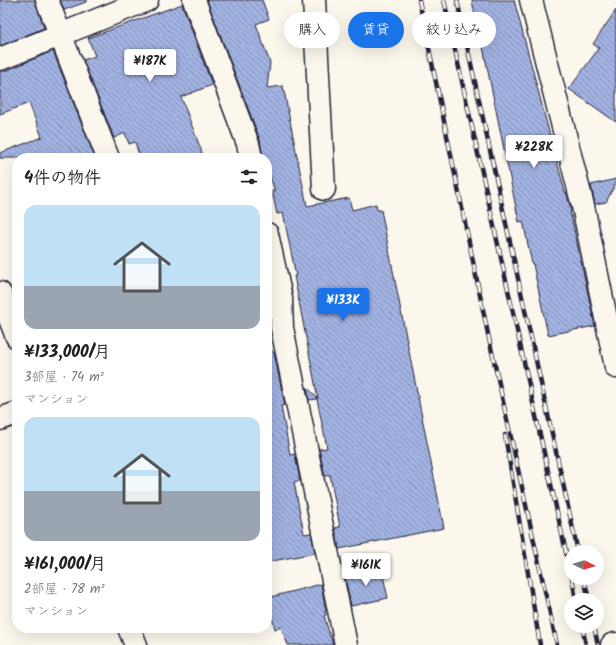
<!DOCTYPE html>
<html lang="ja">
<meta charset="utf-8">
<style>
body{margin:0;font-family:Kalam,"Klee One",sans-serif;background:#f6f6f6;color:#222;height:100vh;display:flex;flex-direction:column;font-size:15px;white-space:nowrap}
*{box-sizing:border-box;margin:0}
p{font-size:13px;color:#767676}
.icon{flex:none;width:22px;height:22px;fill:none;stroke:currentColor;stroke-width:2;stroke-linecap:round;stroke-linejoin:round}
.map{position:relative;flex:1;overflow:hidden}
.panel{position:absolute;left:12px;top:153px;width:260px;height:480px;display:flex;flex-direction:column;background:#fff;border-radius:16px;box-shadow:0 4px 16px #0002}
.panel>*{flex:none}
.top-card{position:absolute;left:284px;top:12px;width:272px;height:36px;display:flex;gap:8px}
.needle{width:26px;rotate:95deg}
.buttons{position:absolute;left:564px;top:545px;display:grid;gap:8px}
.buttons a{display:grid;place-items:center;width:40px;height:40px;border-radius:50%;background:#fff;box-shadow:0 4px 16px #0002;font-size:20px}
.price{position:absolute;translate:-50% -34px;padding:0 9px;border-radius:4px;background:#fff;color:#222;font-size:13px;line-height:26px;filter:drop-shadow(0 1px 2px #0008)}
.price::after{content:'';position:absolute;left:50%;top:24px;width:12px;height:9px;margin-left:-6px;background:inherit;clip-path:polygon(0 0,100% 0,50% 100%)}
.price.selected{background:#1a73e8;color:#fff}
ul{padding:0;list-style:none}
li{display:grid;align-content:center;gap:8px;height:212px;padding:0 12px}
li span{display:grid;place-items:center;height:124px;border-radius:12px;color:#555}
li>.icon{margin-inline-start:auto}
span .icon{width:72px;height:72px;fill:#fffc;stroke-width:1}
li b{font-size:17px}
h2{display:flex;justify-content:space-between;align-items:center;height:48px;padding:0 12px;font-size:17px}
.tag{padding:0 14px;border-radius:18px;background:#fff;box-shadow:0 4px 16px #0002;font-size:14px;line-height:36px}
.tag.selected{background:#1a73e8;color:#fff}
.map>svg:first-child{display:block}
.building{fill:url(#building-back-hatch);stroke:#22223b}
.lines{fill:none;stroke-linecap:round;stroke-linejoin:round}
.minor-casing{stroke:#22223b;stroke-width:25}
.minor{stroke:#fbf7ec;stroke-width:22}
.rail-casing{stroke:#22223b;stroke-width:4.5}
.rail{stroke:#fbf7ec;stroke-width:3;stroke-dasharray:9;stroke-linecap:butt}
</style>
<div class="map">
<svg width="616" height="645" viewBox="0 0 616 645">
<defs>
<pattern id="building-back-hatch" width="6" height="6" patternUnits="userSpaceOnUse"><rect width="6" height="6" fill="#a2b3e2"/><path d="M-1 5l2 2M0 0l6 6M5-1l2 2" fill="none" stroke="#8491b8"/></pattern>
</defs>
<rect width="100%" height="100%" fill="#fbf7ec"/>
<filter id="ink" filterUnits="userSpaceOnUse"><feTurbulence type="fractalNoise" baseFrequency=".025" numOctaves="2"/><feDisplacementMap in="SourceGraphic" scale="8" xChannelSelector="R" yChannelSelector="G"/><feConvolveMatrix kernelMatrix="1 2 1 2 8 2 1 2 1" color-interpolation-filters="sRGB"/></filter>
<g filter="url(#ink)">
<!-- building -->
<path class="building" d="M0,0H35L44,28L0,46Z
M60,0H86V2L64,10Z
M207,0H262L269,19L256,24L270,63L267,88L283,86L307,206L349,198L352,210L376,204L377,210H381L444,528L339,549L335,528L340,527L330,475L325,476L319,449L327,448L317,399L309,400L307,387L318,399L294,276H296L283,213L277,214L272,191H275L267,168V158H263L260,140Z
M472,0H514L565,192H566L571,209V211H570L595,326L548,335L533,264H532L523,221L519,222L483,47H481Z
M182,4L212,85L181,97L204,158H140L135,142L129,144L125,133L114,138L83,60L95,56L88,38Z
M616,10V122L569,89L599,48L593,44Z
M53,51L95,158H0V153L42,137L29,103L0,114V71H5Z
M616,179V183L606,202L595,204L591,185Z
M267,345L274,353L285,405L281,406L290,455L295,454L300,481L294,482L304,534L311,533L315,553L267,562Z
M381,567L388,598L351,606L345,577Z
M321,584L326,611H325L326,615L324,616L333,645H288L281,627L275,629L267,598Z"/>
<g class="lines">
<!-- minor casing -->
<g class="minor-casing">
<path id="minor" d="M47,0L108,158
M194,0L248,144L251,158
M314,0L324,189
M531,0L583,206L616,367
M0,59L147,0
M267,234L281,298L282,328L346,645
M0,293L17,337
M0,419L17,413
M129,628L136,645
M612,645L616,644"/>
</g>
<!-- minor -->
<use href="#minor" class="minor"/>
<!-- rail casing -->
<g class="rail-casing">
<path id="rail" d="M419,0L488,334L557,645
M444,0L571,575
M457,0L578,552
M505,435L540,645
M572,578L576,600
M584,578L589,600
M582,626L586,645
M594,626L598,645"/>
</g>
<!-- rail -->
<use href="#rail" class="rail"/>
</g>
</g>
</svg>
<div class="buttons">
<a><svg class="needle" viewBox="-14 -14 28 28"><path d="M0-13l5 13h-10z" fill="#e53935"/><path d="M0 13l5-13h-10z" fill="#767676"/></svg></a>
<a><svg class="icon" aria-label="layers" viewBox="0 0 24 24"><path d="M12 4l9 5-9 5-9-5zM3 14l9 5 9-5"/></svg></a>
</div>
<b class="price" style="left:150px;top:83px">¥187K</b>
<b class="price" style="left:534px;top:169px">¥228K</b>
<b class="price selected" style="left:343px;top:322px">¥133K</b>
<b class="price" style="left:366px;top:587px">¥161K</b>
<div class="top-card">
<a class="tag">購入</a>
<a class="tag selected">賃貸</a>
<a class="tag">絞り込み</a>
</div>
<section class="panel">
<h2>4件の物件<svg class="icon" aria-label="filters" viewBox="0 0 24 24"><path d="M4 7h16M4 17h16"/><circle cx="9" cy="7" r="2"/><circle cx="15" cy="17" r="2"/></svg></h2>
<ul>
<li><span style="background:linear-gradient(#bfe0f5 65%,#9aa5b1 0)"><svg class="icon" aria-label="home" viewBox="0 0 24 24"><path d="M3 11l9-7 9 7M6 9v11h12V9"/></svg></span><div><b>¥133,000/月</b><p>3部屋 · 74 m²</p><p>マンション</p></div></li>
<li><span style="background:linear-gradient(#bfe0f5 60%,#9aa5b1 0)"><svg class="icon" aria-label="home" viewBox="0 0 24 24"><path d="M3 11l9-7 9 7M6 9v11h12V9"/></svg></span><div><b>¥161,000/月</b><p>2部屋 · 78 m²</p><p>マンション</p></div></li>
</ul>
</section>
</div>
